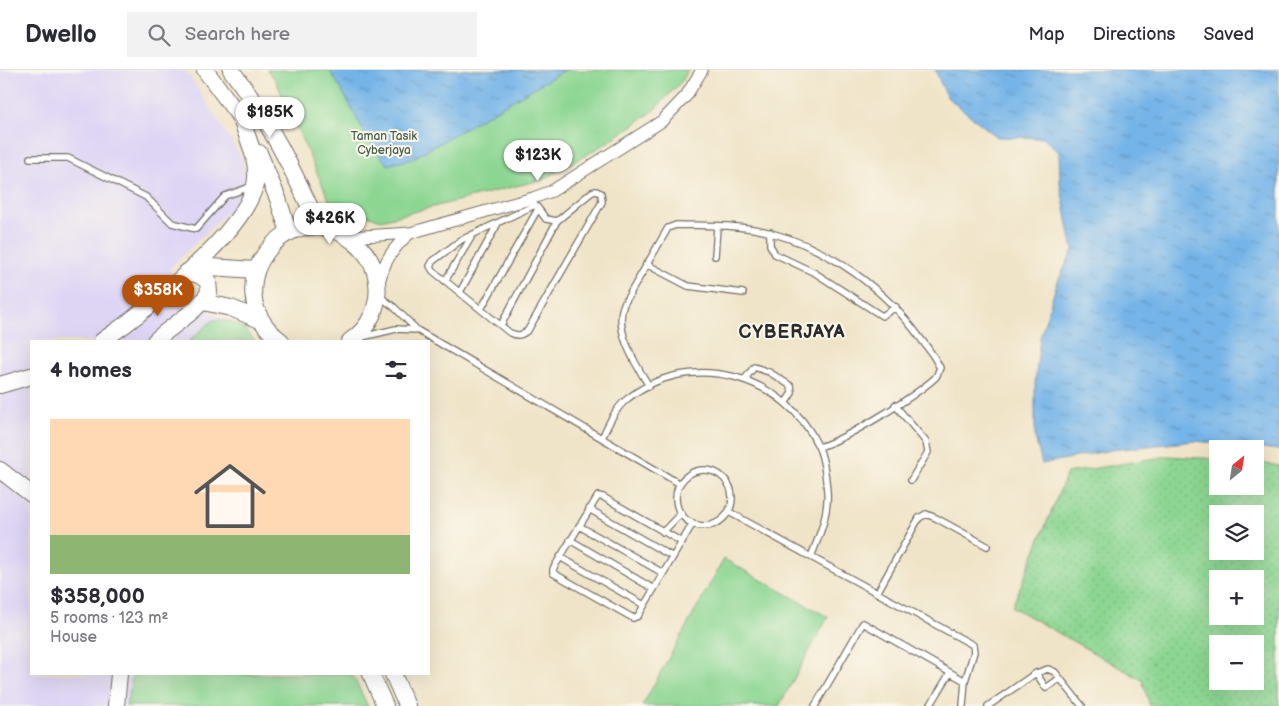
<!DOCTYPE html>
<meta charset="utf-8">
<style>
body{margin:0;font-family:"Balsamiq Sans",sans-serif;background:#f2f2f3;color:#2b2b33;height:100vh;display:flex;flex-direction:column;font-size:19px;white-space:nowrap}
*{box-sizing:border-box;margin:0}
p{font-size:16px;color:#7c7c81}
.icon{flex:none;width:28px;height:28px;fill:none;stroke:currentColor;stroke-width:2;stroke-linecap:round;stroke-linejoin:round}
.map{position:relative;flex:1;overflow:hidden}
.sheet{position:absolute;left:30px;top:270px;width:400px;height:335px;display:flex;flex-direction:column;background:#fff;border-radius:0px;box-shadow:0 5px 20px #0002}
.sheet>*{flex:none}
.needle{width:32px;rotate:30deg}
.buttons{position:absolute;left:1209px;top:370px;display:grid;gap:10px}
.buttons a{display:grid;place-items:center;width:55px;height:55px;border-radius:0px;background:#fff;box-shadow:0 5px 20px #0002;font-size:25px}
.price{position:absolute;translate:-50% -42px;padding:0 11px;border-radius:18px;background:#fff;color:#222;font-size:16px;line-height:32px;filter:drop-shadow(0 1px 2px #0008)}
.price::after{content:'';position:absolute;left:50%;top:30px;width:15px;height:11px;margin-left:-8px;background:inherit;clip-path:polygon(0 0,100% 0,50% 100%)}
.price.current{background:#b45309;color:#fff}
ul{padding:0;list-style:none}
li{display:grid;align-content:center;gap:10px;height:265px;padding:0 20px}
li+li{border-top:1px solid #e1e1e2}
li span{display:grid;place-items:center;height:155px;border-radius:0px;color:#555}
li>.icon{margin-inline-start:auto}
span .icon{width:90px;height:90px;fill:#fffc;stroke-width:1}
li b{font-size:21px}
h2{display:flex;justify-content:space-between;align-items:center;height:60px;padding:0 20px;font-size:21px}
header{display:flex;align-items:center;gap:30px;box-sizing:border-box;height:70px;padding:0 25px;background:#fff;border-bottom:1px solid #e1e1e2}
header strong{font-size:24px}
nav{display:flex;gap:28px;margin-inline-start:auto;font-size:18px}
.search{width:350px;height:45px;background:#f2f2f3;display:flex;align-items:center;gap:12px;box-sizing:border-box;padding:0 18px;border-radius:0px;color:#7c7c81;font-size:19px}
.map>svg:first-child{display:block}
.built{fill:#ded5f5}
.grass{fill:url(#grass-dots);stroke:#5c805e;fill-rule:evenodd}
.green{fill:#8cd692;stroke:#5c805e}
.water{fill:url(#water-ripples);stroke:#50708a}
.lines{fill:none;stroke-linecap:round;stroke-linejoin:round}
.lane-casing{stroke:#706c62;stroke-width:8}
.street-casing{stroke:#706c62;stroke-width:13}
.secondary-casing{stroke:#706c62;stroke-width:18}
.lane{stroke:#fff;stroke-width:5.5}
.street{stroke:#fff;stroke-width:11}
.secondary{stroke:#fff;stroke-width:16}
.labels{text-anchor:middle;stroke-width:4;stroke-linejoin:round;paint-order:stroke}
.park-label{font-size:12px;fill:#485e4a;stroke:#fbf7ec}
.district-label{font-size:18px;font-weight:bold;letter-spacing:1px;fill:#2b2b2b;stroke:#fbf7ec}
</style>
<header>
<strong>Dwello</strong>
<div class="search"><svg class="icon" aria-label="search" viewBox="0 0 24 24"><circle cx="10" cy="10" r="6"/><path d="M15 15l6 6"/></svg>Search here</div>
<nav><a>Map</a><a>Directions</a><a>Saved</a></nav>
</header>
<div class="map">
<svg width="1279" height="636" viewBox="0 0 1279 636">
<defs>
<pattern id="grass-dots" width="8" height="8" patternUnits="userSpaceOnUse" patternTransform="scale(1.25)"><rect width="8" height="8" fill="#8cd692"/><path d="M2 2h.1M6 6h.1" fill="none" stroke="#79b87e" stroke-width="1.8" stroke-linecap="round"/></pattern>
<pattern id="water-ripples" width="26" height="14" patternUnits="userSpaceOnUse" patternTransform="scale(1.25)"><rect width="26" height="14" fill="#74b4e8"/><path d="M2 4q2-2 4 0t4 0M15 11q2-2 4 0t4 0" fill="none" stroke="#5f93bc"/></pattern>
</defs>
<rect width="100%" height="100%" fill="#fbf7ec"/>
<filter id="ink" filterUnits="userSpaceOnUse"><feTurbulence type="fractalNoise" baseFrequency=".02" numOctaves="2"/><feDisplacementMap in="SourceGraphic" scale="10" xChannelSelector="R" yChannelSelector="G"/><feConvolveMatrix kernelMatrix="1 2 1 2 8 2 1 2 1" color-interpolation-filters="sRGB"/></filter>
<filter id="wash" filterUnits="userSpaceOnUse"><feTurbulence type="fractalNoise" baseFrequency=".0096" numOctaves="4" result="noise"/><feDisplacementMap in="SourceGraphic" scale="20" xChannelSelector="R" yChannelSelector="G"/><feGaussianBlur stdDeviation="1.12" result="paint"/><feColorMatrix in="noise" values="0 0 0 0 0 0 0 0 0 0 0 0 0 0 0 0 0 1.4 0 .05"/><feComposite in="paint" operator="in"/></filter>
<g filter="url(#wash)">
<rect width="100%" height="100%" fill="#f0e4c8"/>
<!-- built -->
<path class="built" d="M0,0H183L191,8L243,90L245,113L239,128L230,139L169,199L211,243L243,257L255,271H31V604H352L368,636H0Z"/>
<!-- grass -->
<path class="grass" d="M1168,386L1217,389L1218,416H1255V392L1279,396V636H1150L1142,610L1012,537L1067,403ZM1218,444H1255V481H1218ZM1218,509H1255V546H1218ZM1218,574H1255V611H1218Z"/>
<!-- green -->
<path class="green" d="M267,0H688L683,10L652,42L605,74L544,109L381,150L330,132L275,9Z
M213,250C232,249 244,256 255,271H189Z
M724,489L828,547L779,636H642Z
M133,604H352L368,636H126Z"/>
<!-- water -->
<path class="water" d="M329,0H565L412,89L388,95C362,69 351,30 329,0Z
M935,0H1279V380L1195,371L1111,380L1042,394L1035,367V314L1040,268L1057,213L1073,180L1060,114L1059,82L1043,68L997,67L947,27Z"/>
</g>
<g filter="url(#ink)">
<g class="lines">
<!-- lane casing -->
<g class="lane-casing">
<path id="lane" d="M30,88H68L146,127L172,153L196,159L225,126L250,117
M537,137L546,149L557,151
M770,162V175L775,184L815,203L882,246L896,237
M715,186L717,157
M646,194L688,216L743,223
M445,211L472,166
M460,222L497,155
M379,226L394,237L417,260L680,414
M481,239L538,139
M501,255L557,151L592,122L596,121L601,123L602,132L528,260C521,266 518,266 510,263L433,201L430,196L433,191L461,170L535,135
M362,267L396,259L417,260
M745,309L754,297L769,302L791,316L792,323L786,332
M649,316C636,295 613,259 624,234L668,158L676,155C707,156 742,154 771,163C831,179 885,219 921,269C928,278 935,287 940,298C938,301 938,305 935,308C911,329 848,368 819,377
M895,335L926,372L928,382L911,410
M602,368C608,355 615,339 626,330C688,278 785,304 818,376C824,388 826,408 827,421C829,444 819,466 811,487L729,442
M676 428a28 28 0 1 1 56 0a28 28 0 1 1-56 0Z
M589,439L673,487
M579,456L663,503
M663,462L681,443
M570,470L654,519
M682,472L603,427L598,426L553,499V503L633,548L638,546L693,453
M560,487L644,535
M811,487L973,575L974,582L965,611L963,636
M877,523L919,448L926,444L936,448L987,476
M1036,603L1046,618L1059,609
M815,636L863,553L965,611
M930,636L950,603
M988,636L1036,603L1048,599L1055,602L1082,636"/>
</g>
<!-- street casing -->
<g class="street-casing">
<path id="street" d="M348,167L410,163L533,128L552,121L662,51L686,26L702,0
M379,213C384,191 393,178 410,163"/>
</g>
<!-- secondary casing -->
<g class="secondary-casing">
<path id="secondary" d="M205,0L245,54
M231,0C268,48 294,102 319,157
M259,83L278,129L289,163
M196,196L255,200
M203,232L231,238L260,250
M102,271C143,243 244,163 255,115C260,92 247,67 240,46
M155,271C172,255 197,242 209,222L208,211L199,205L187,202
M281,271C210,218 290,119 353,171C366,181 375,195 377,212C380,235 370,258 350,271
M0,315L31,306
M0,400L31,424
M371,604L385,636
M393,604L407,636
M116,636L119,604"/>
</g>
<!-- lane -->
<use href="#lane" class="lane"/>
<!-- street -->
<use href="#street" class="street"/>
<!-- secondary -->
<use href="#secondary" class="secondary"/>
</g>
</g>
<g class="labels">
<!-- park labels -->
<g class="park-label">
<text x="384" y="70">Taman Tasik<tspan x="384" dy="14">Cyberjaya</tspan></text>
</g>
<!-- district labels -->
<g class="district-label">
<text x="792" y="268">CYBERJAYA</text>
</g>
</g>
</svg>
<div class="buttons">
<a><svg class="needle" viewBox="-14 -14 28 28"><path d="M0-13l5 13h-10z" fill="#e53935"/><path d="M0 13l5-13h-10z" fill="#7c7c81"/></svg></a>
<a><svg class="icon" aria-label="layers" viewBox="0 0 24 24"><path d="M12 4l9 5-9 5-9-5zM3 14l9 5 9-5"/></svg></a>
<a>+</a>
<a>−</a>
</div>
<b class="price" style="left:270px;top:69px">$185K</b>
<b class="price" style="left:538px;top:112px">$123K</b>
<b class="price" style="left:330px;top:175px">$426K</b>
<b class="price current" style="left:158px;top:247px">$358K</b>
<section class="sheet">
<h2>4 homes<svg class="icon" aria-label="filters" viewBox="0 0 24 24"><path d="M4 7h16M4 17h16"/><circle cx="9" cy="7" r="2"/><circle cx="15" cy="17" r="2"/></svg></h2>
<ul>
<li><span style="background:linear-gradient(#ffd9b3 75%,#8fb573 0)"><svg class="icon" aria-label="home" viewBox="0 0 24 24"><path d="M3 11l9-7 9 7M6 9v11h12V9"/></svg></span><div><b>$358,000</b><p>5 rooms · 123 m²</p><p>House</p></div></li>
</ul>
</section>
</div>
